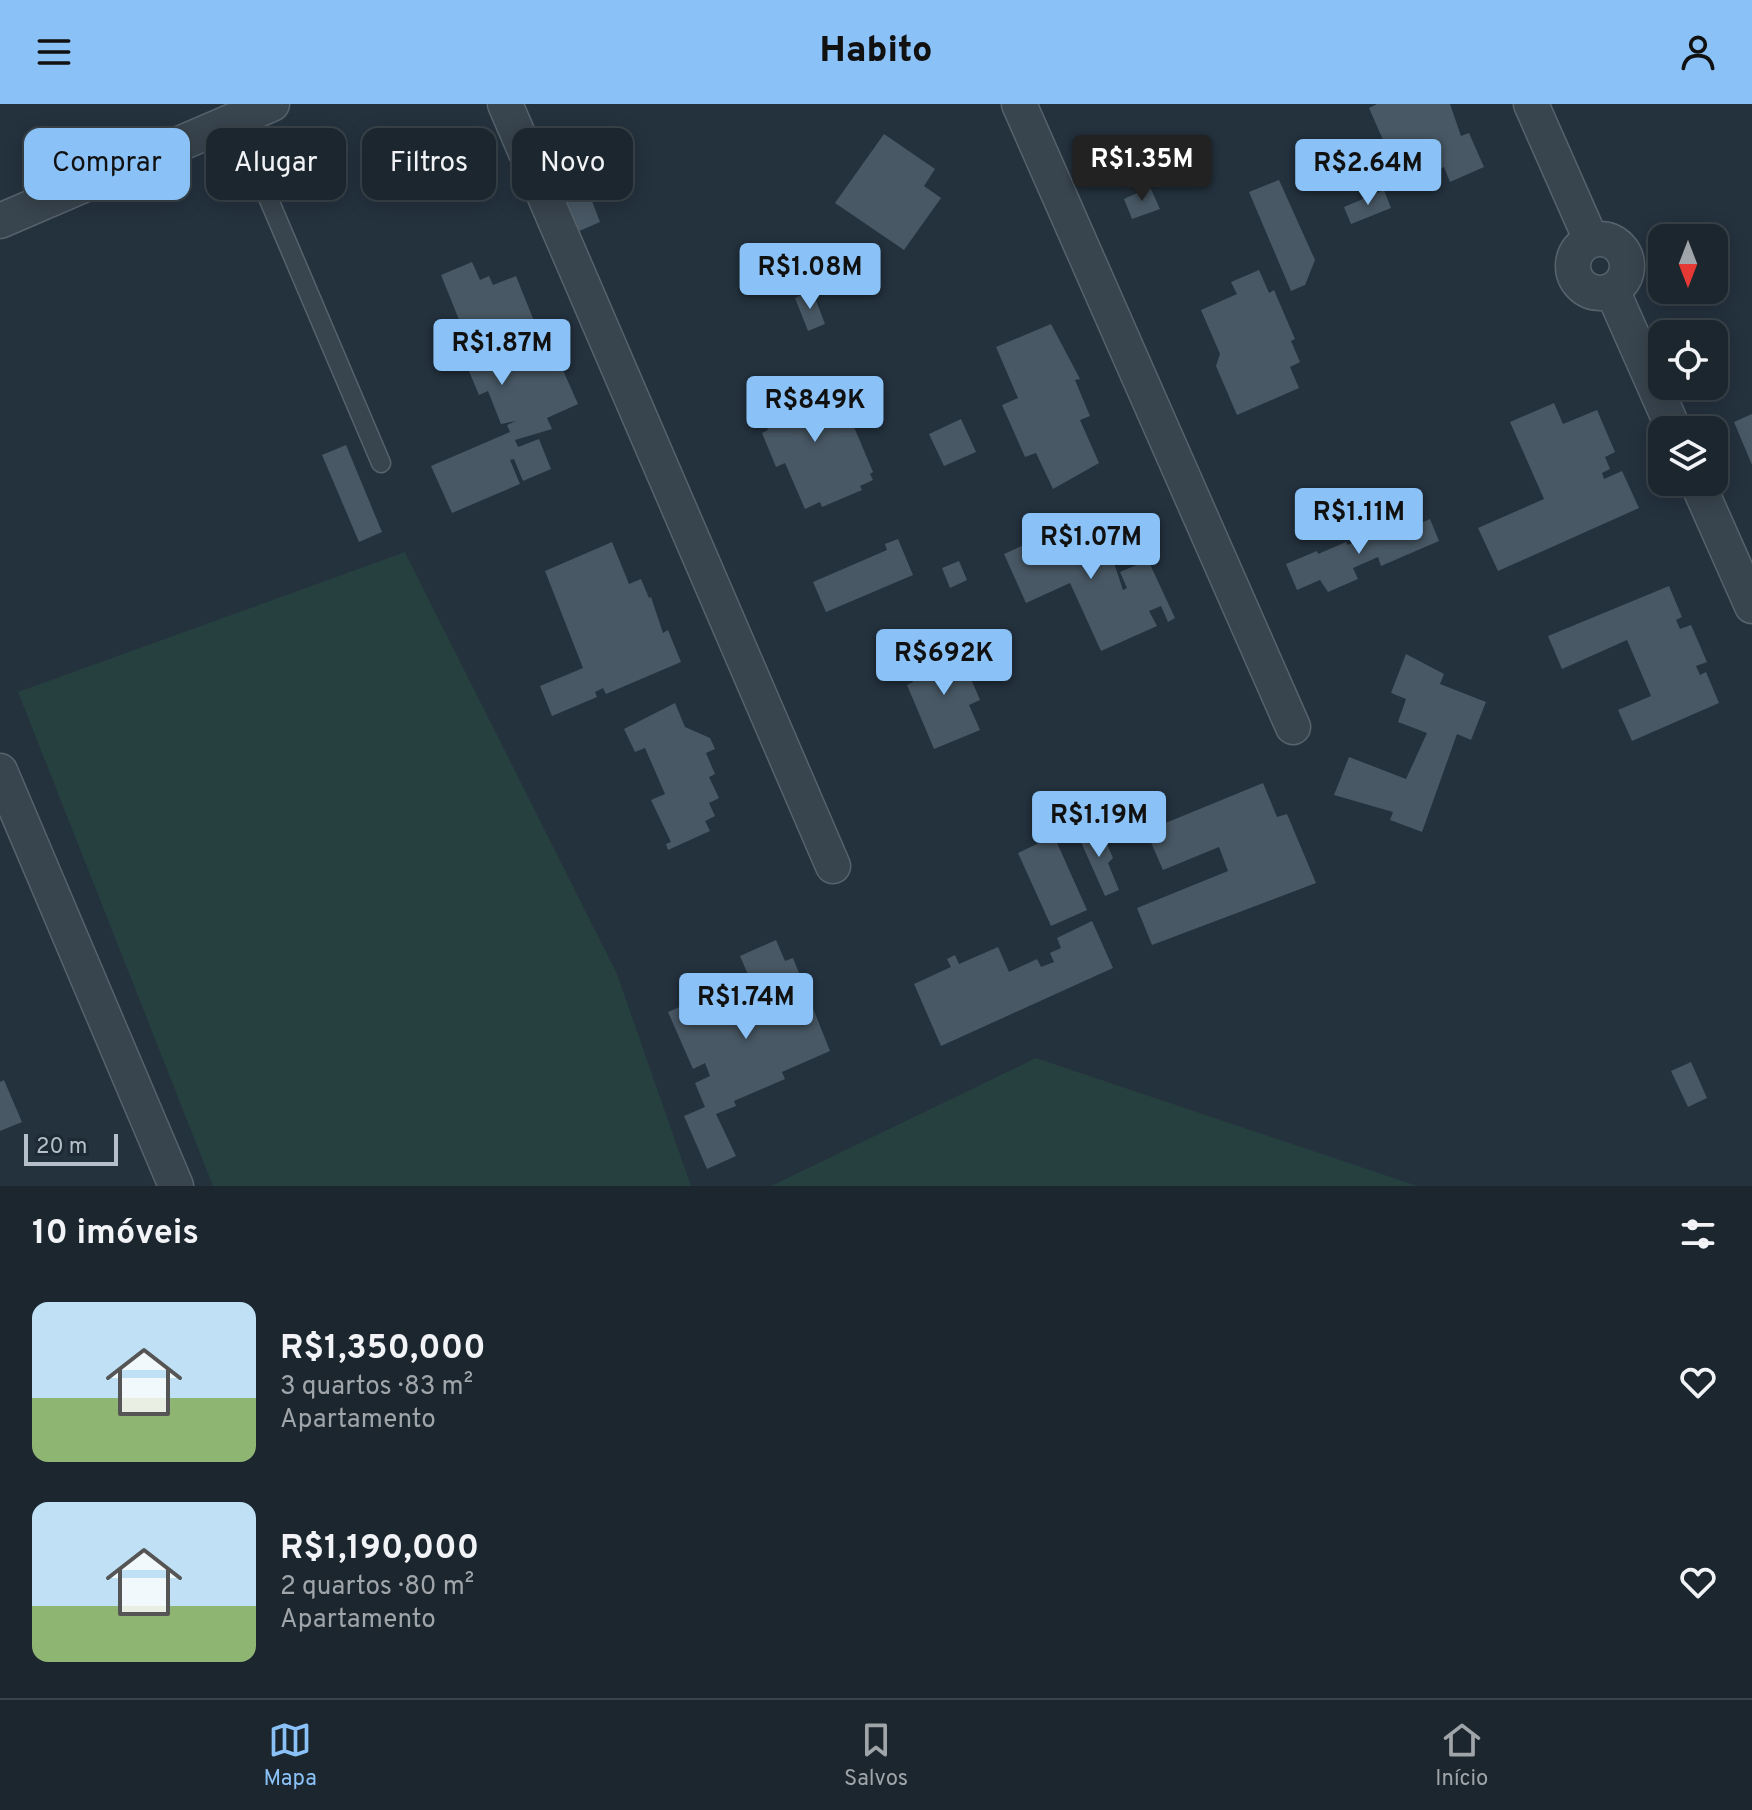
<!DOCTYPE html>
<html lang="pt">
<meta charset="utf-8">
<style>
body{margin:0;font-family:Overpass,sans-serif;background:#28323a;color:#f1f3f6;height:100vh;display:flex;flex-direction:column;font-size:30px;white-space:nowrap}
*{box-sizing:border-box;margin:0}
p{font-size:26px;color:#a0a5aa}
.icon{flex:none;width:44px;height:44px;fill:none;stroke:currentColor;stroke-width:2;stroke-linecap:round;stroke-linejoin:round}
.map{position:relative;height:1082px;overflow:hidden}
.drawer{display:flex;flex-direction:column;background:#1b262e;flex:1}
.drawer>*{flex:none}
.top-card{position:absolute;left:24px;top:24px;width:800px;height:72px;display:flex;gap:16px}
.needle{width:52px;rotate:180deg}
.tools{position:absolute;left:1648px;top:120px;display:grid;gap:16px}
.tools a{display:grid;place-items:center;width:80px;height:80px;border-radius:16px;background:#1b262e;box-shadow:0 4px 20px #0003,0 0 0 2px #39434a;font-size:40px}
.scale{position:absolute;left:24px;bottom:20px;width:94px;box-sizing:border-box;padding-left:8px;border:4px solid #b4bfc9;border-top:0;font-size:22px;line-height:28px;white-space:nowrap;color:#b4bfc9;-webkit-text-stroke:6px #1d2933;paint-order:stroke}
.price{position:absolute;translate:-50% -68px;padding:0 18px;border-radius:8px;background:#8ac2f8;color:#111;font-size:26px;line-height:52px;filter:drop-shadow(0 2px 4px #0008)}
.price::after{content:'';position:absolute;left:50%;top:48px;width:24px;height:18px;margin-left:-12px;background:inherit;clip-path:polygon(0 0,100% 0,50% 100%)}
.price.current{background:#222;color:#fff}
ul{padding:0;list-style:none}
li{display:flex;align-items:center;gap:24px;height:200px;padding:0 32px}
li span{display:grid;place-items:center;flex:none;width:224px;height:160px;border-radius:16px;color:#555}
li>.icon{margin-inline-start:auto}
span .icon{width:96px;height:96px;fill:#fffc;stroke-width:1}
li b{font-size:34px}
h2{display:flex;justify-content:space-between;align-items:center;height:96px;padding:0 32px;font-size:34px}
.chip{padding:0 28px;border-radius:16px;background:#1b262e;box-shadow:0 4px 20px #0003,0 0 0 2px #39434a;font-size:28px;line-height:72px}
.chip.current{background:#8ac2f8;color:#111}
header{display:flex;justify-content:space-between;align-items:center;height:104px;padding:0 32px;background:#8ac2f8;color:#111;font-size:36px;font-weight:800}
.tabs{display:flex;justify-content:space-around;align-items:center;height:112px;border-top:2px solid #39434a;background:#1b262e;font-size:22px;color:#a0a5aa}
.tabs a{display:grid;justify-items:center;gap:4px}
.tabs .current{color:#8ac2f8}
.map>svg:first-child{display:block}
.green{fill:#263f3f}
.building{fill:#485864}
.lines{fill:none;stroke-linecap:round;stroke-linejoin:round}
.lane-casing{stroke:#56626c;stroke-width:21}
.street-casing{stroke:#56626c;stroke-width:37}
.lane{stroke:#38444e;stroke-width:18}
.street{stroke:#38444e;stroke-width:34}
</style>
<header><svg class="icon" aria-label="menu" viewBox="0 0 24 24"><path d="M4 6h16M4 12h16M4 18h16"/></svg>Habito<svg class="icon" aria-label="person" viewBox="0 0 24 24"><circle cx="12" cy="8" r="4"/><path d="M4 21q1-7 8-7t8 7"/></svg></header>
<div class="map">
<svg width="1752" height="1082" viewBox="0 0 1752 1082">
<rect width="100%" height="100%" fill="#24323e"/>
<!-- green -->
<path class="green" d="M405,448L617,870L691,1082H213L18,588Z
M1036,954L1417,1082H1418H771Z"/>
<!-- building -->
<path class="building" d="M1377,0H1450L1461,32L1469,29L1484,63L1450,78L1444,63L1414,76L1398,40L1387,45L1369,4Z
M884,30L935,65L924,82L941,94L904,146L835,99Z
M1279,76L1315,156L1305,181L1291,187L1249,88Z
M1150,83L1160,105L1132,115L1124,95Z
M587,84L600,118L577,128L564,95Z
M1384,86L1391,104L1351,120L1344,103Z
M472,158L480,176L489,172L493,181L516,172L554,267L562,264L578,300L547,314L552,325L515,336L518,343L539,335L551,365L523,377L514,355L510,356L520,380L452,409L431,362L510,328L507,321L516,317L501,320L488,287L479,291L460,246L470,243L441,171Z
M1259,166L1269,189L1274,186L1295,235L1291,237L1300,258L1290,263L1299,284L1237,311L1216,262L1220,250L1201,206L1237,190L1231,178Z
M812,186L825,220L808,227L795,194Z
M1051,220L1080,275L1075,276L1090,312L1080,316L1099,359L1053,385L1036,349L1025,353L1002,301L1018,294L996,243Z
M807,274L819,302L841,292L873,368L870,370L873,376L860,382L862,386L822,403L820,398L805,405L785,359L776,363L762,329L768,326L755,296Z
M1554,299L1563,320L1597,306L1615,348L1605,353L1610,365L1602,369L1604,375L1622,367L1639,404L1498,467L1478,424L1544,395L1510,318Z
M1752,310V361L1734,318Z
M961,315L976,348L944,362L929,330Z
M346,341L382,428L359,438L322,351Z
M1081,415L1089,434L1111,424L1123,451L1113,456L1123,486L1127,484L1120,468L1148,456L1175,514L1168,518L1161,502L1149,507L1157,522L1101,547L1070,479L1026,499L1004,450Z
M1430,415L1439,437L1381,462L1378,453L1353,464L1358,475L1328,488L1320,476L1297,486L1286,460L1317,447L1318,450L1346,438L1348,441L1387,421L1392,432Z
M898,435L913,471L826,508L813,478L887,446L885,440Z
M612,438L629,480L641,475L649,494L651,493L663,529L668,526L681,558L606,590L603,584L595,588L597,593L552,612L540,582L583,564L545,467Z
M959,457L967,476L950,484L942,464Z
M1669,482L1682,513L1676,516L1680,525L1691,521L1707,558L1696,562L1700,571L1706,568L1719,599L1632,637L1618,606L1651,592L1627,536L1562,565L1548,532Z
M957,542L980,596L969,601L980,626L934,645L907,581L913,578L908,561Z
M1406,550L1444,570L1440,580L1486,598L1471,636L1457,630L1422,728L1390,716L1393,708L1334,691L1349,653L1406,675L1427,629L1398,618L1406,595L1391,589Z
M675,599L685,623L710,634L715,645L706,649L715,670L709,673L719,694L709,699L715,712L705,717L710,727L668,746L666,740L671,738L651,696L665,690L645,644L635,648L624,625Z
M1263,679L1277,713L1287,710L1316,779L1152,841L1137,804L1228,767L1219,743L1163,766L1146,727Z
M1092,723L1095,731L1102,728L1113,754L1108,759L1119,786L1105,792L1077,729Z
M1054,732L1087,806L1051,822L1018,749Z
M1092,817L1113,864L941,942L914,880L951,863L947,855L955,851L959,860L998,843L1009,868L1037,855L1041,863L1054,858L1050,849L1061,844L1057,834Z
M776,836L785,857L793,854L830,947L782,968L785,975L734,997L736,1002L716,1010L736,1052L707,1065L684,1012L705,1003L695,979L710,972L705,959L693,965L668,908L749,873L740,852Z
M1691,958L1707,994L1688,1003L1671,967Z
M4,976L22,1018L0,1027V978Z"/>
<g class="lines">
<!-- lane casing -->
<g class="lane-casing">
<path id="lane" d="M235,16L381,359"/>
</g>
<!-- street casing -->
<g class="street-casing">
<path id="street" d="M505,0L833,762
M1019,0L1293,623
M1531,0L1591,136
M0,117L272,0
M1573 162a27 27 0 1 1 54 0a27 27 0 1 1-54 0Z
M1612,186L1674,326
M1697,378L1752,502
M0,667L176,1082"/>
</g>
<!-- lane -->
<use href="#lane" class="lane"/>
<!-- street -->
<use href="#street" class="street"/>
</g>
</svg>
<div class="tools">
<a><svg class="needle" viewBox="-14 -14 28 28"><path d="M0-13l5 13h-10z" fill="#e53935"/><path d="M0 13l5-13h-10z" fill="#a0a5aa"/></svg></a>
<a><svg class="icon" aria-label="locate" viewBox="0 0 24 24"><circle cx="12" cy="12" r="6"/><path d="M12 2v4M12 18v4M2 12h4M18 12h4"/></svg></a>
<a><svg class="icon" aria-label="layers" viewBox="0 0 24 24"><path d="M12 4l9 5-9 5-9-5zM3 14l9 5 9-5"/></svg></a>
</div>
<div class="scale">20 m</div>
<b class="price current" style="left:1142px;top:99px">R$1.35M</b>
<b class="price" style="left:1368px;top:103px">R$2.64M</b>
<b class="price" style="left:810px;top:207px">R$1.08M</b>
<b class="price" style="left:502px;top:283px">R$1.87M</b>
<b class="price" style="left:815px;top:340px">R$849K</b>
<b class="price" style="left:1359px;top:452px">R$1.11M</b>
<b class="price" style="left:1091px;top:477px">R$1.07M</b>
<b class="price" style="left:944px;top:593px">R$692K</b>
<b class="price" style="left:1099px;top:755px">R$1.19M</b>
<b class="price" style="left:746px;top:937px">R$1.74M</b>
<div class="top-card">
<a class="chip current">Comprar</a>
<a class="chip">Alugar</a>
<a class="chip">Filtros</a>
<a class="chip">Novo</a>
</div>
</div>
<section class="drawer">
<h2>10 imóveis<svg class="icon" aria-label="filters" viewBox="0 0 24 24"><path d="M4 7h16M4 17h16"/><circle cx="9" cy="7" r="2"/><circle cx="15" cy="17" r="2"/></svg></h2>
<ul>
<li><span style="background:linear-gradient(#bfe0f5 60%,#8fb573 0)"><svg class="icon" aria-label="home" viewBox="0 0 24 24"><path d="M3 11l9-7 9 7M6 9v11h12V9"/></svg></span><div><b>R$1,350,000</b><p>3 quartos · 83 m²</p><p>Apartamento</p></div><svg class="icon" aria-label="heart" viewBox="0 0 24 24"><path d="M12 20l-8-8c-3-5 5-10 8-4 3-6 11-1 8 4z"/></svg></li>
<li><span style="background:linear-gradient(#bfe0f5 65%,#8fb573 0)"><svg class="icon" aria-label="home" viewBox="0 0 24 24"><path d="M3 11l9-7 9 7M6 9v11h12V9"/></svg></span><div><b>R$1,190,000</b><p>2 quartos · 80 m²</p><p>Apartamento</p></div><svg class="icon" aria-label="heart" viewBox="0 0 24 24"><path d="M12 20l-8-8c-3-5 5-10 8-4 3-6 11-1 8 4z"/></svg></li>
</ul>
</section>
<nav class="tabs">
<a class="current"><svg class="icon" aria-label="map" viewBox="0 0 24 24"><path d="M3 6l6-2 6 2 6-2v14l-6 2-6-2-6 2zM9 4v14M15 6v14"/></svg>Mapa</a>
<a><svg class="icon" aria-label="saved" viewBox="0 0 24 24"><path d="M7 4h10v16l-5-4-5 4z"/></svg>Salvos</a>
<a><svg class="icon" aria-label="home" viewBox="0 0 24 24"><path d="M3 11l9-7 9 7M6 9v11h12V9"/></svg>Início</a>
</nav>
